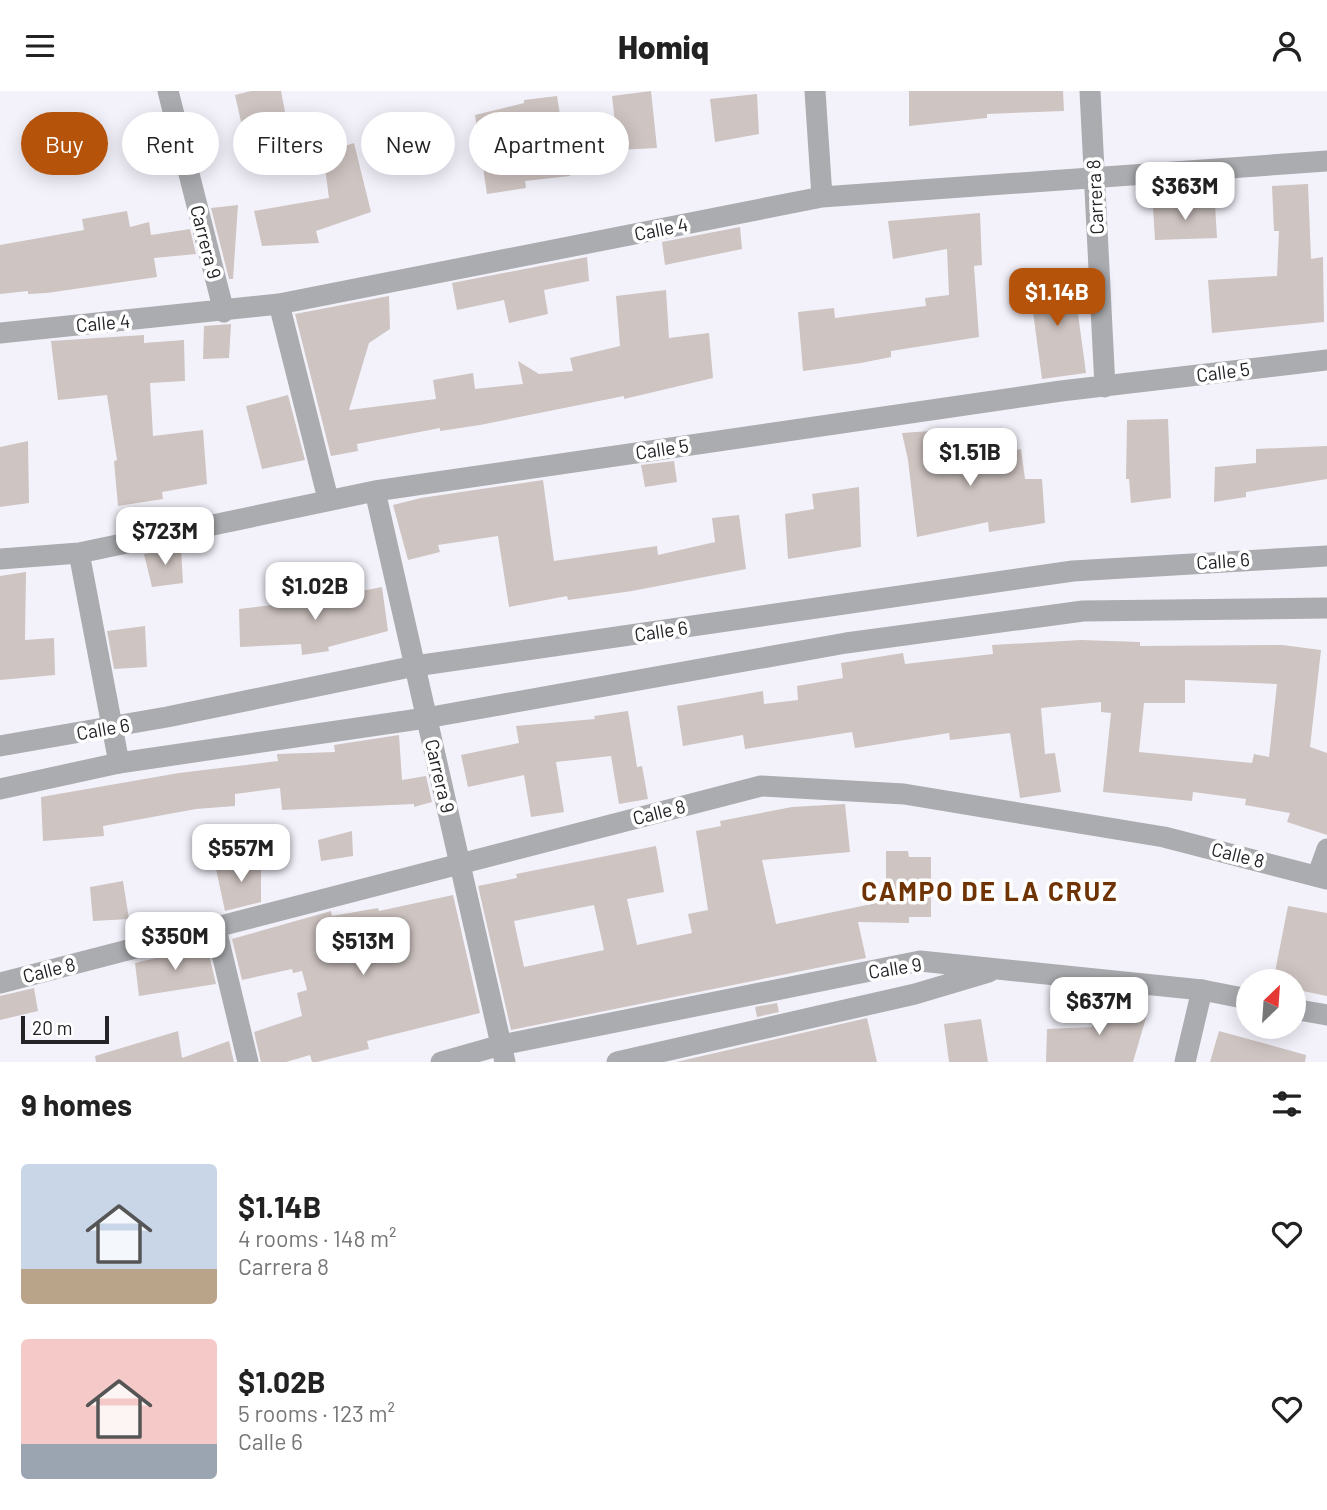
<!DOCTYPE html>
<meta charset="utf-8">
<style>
body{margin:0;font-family:Barlow,sans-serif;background:#f2f2f2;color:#222;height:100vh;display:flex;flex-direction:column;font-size:26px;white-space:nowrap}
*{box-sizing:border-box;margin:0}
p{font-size:23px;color:#767676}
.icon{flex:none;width:38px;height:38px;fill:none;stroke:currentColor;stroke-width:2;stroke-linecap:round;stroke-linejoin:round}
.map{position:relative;height:971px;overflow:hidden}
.details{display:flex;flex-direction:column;background:#fff;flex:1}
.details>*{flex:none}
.banner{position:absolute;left:21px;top:21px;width:700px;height:63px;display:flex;gap:14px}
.needle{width:46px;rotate:25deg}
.tools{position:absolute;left:1236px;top:878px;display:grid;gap:14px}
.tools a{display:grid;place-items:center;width:70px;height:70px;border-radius:50%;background:#fff;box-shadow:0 4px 18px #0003;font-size:35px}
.scale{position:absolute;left:21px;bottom:18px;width:88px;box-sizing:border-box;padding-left:7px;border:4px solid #242327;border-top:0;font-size:19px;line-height:24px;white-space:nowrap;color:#242327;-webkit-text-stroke:5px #fff;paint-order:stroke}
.price{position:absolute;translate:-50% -60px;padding:0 16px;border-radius:14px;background:#fff;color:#222;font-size:23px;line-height:46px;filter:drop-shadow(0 2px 4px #0008)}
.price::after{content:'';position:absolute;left:50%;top:42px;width:21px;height:16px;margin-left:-10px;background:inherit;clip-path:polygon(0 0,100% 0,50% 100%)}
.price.on{background:#b45309;color:#fff}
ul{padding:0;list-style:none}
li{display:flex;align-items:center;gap:21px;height:175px;padding:0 21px}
li span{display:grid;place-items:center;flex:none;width:196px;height:140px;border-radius:7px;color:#555}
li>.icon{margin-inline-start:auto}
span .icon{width:84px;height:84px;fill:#fffc;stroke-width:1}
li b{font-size:30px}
h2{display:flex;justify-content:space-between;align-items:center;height:84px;padding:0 21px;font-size:30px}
.pill{padding:0 24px;border-radius:32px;background:#fff;box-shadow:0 4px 18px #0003;font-size:24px;line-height:63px}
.pill.on{background:#b45309;color:#fff}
header{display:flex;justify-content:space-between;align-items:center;height:91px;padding:0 21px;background:#fff;font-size:32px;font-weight:800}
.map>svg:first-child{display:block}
.building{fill:#cec4c1;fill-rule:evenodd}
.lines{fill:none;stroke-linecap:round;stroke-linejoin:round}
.minor{stroke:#aaacaf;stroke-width:21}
.tertiary{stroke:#aaacaf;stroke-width:21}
.labels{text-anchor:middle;stroke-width:7;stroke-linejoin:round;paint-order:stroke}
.street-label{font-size:19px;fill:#242327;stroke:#fff}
.district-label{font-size:26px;font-weight:bold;letter-spacing:2px;fill:#6f3304;stroke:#fff}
</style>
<header><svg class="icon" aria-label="menu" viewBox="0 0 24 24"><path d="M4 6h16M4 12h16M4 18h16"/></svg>Homiq<svg class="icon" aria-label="person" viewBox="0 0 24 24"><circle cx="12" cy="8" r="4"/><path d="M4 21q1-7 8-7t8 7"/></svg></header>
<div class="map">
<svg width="1327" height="971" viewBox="0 0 1327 971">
<rect width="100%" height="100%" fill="#f3f2fb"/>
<!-- building -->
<path class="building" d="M251,0H281L287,31L244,44L235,4Z
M651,0L657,57L618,59L612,5Z
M909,0H1063L1064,20L987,23V27L909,35Z
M757,3L759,43L715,51L710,8Z
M557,5L570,85L525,90L526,97L487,103L475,24L524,12V9Z
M354,52L371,121L316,140L319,152L262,155L254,120L329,107L323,62Z
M1308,93L1311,168L1323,166L1324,231L1212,242L1208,189L1277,185L1279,140H1274L1272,95Z
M1215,113L1217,147L1155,149L1153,116Z
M238,114L233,188H229L211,117Z
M127,120L130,136L149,131L151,144L190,138L196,163L154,167L157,186L47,202L28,203V200L0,203V154L84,139L82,128Z
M980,122L982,174L974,175L979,246L891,260V266L861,272L803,280L798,221L834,217L835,227L926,215L925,207L949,204L947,158L893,168L888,130Z
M740,136L742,158L665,174L662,151Z
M587,166L589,190L544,199L548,223L509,232L504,209L457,219L452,192Z
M1073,186L1086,282L1042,288L1029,191Z
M666,199L669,247L709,242L713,287L624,308V305L480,334L440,340V337L357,353L358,360L331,365L295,223L389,205L390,238L369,252L349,319L436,308L433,289L473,282L475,298L523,293L518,270L539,283L573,280L570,267L620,255L616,205Z
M231,233L229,267L203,268L204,235Z
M144,244V252L184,249L185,290L150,292L153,345L203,339L207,393L162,401L163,408L118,415L114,370L117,369L107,304L58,309L51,250Z
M288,304L305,369L262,378L246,315Z
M1168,328L1171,407L1131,412L1129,388H1126L1127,329Z
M930,340L932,357L973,354L974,368L1021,358L1025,388H1042L1045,432L989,441L988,431L917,446L908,369L902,342Z
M28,350L29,412L0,416V356Z
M1327,355V388L1246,401V406L1214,411L1215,376L1256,372V358Z
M674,370L677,391L645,396L641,374Z
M543,389L554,470L657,455L658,464L715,451L712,427L739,424L746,478L632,500L568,509L567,505L509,516L498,445L438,454L440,461L408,469L393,414L421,407Z
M859,396L861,456L788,468L785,423L814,418L812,403Z
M181,457L183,492L152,496L144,463Z
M26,481L25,549L54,547L55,584L0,589V485Z
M382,496L388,540L328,556L329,560L302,564L301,553L240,556L239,518L280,513V516Z
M145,535L147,576L114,578L107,540Z
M1081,549L1140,551V555L1282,554L1321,559L1310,656L1327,662V744L1287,731L1290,722L1245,714L1246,708L1193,701L1192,710L1103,701L1111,622L1101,621V611L1041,617L1045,663L1055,662L1061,701L1020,707L1010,642L950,649L949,642L855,657L852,641L745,658L743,644L683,655L677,615L763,600L764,613L798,609L797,595L843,587L841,572L903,562L905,573L993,563L992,554ZM1185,589L1277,593L1269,666L1254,663L1252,672L1139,661L1144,612H1185Z
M628,620L637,676L642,675L648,708L619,713L611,665L556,671L564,721L531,726L524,684L468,696L461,664L519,652L516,635L595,628L594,625Z
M399,644L402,689L426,685L432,711L414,716V713L282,719L280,697L235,703V715L196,718L103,735L104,745L43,750L41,706L179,682L278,670L277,663L335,661L334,654Z
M845,713L850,761L762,769L776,833L886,810V760H908L909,766H931V826H909V832L858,831L866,867L511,939L478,795L517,787L516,783L656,755L664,801L627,808L637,854L692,842L688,823L708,819L696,740L721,735L720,730L792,716ZM594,814L604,859L524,876L514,830Z
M352,740L353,765L321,770L318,749Z
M261,766V811L225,820L216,778Z
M123,790L129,828L93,830L90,796Z
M453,804L480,922L367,950L369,958L317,971H312L310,964L286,971H261L254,941L302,925L297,902L307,899L302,880L293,882L292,878L242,889L232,848L331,820L332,825L378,817L379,820Z
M1288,815L1327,822V905L1293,898V891H1273Z
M207,855L216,893L139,905L135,872Z
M34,897L38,920L0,929V905Z
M1094,910L1148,920L1133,971H1046L1047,938L1092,936Z
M777,912L779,921L757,926L755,916Z
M867,927L877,971H676Z
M981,928L988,971H949L944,933Z
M178,940L182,967L229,950L234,971H96L95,965Z
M1219,940L1306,964L1305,971H1210Z"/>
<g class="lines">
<!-- minor -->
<path class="minor" d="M168,0L224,221
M815,0L822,106
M1090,0L1105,296
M279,213L328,408
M0,242L279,213L822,106L1327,70
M375,400L505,971
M79,462L119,672
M0,468L79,462L375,400L1061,300L1327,269
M1318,783L1327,758
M216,838L248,971
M0,892L761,695L904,703L1164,746L1327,788
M1185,971L1202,899"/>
<!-- tertiary -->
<path class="tertiary" d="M0,655L167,626L415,575L1073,480L1327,465
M0,698L119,672L426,627L846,552L1083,520L1327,517
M1293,918L1327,924
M441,971L501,954L920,870L1202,899L1248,908
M617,971L915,903L989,881"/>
</g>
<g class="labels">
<!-- street labels -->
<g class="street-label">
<text transform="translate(1095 106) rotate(-93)" y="7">Carrera 8</text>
<text transform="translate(661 138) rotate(-11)" y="7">Calle 4</text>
<text transform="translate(206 151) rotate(76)" y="7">Carrera 9</text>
<text transform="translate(103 232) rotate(-5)" y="7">Calle 4</text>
<text transform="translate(1223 281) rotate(-7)" y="7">Calle 5</text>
<text transform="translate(662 358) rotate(-8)" y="7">Calle 5</text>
<text transform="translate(1223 470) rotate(-4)" y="7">Calle 6</text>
<text transform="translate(661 540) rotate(-8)" y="7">Calle 6</text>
<text transform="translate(103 638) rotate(-10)" y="7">Calle 6</text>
<text transform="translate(440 685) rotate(77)" y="7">Carrera 9</text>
<text transform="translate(659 721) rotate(-14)" y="7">Calle 8</text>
<text transform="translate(1238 764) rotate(14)" y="7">Calle 8</text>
<text transform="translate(895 877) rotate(-9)" y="7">Calle 9</text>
<text transform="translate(49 879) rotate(-14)" y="7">Calle 8</text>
</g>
<!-- district labels -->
<g class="district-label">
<text x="990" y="810">CAMPO DE LA CRUZ</text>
</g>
</g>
</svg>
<div class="tools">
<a><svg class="needle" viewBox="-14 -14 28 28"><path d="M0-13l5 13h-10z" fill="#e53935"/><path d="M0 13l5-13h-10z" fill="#767676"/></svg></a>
</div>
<div class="scale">20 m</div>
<b class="price" style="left:1185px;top:131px">$363M</b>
<b class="price on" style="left:1057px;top:237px">$1.14B</b>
<b class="price" style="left:970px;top:397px">$1.51B</b>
<b class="price" style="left:165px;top:476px">$723M</b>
<b class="price" style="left:315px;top:531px">$1.02B</b>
<b class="price" style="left:241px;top:793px">$557M</b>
<b class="price" style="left:175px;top:881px">$350M</b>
<b class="price" style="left:363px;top:886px">$513M</b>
<b class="price" style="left:1099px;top:946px">$637M</b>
<div class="banner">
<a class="pill on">Buy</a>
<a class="pill">Rent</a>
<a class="pill">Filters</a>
<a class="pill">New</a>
<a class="pill">Apartment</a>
</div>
</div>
<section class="details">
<h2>9 homes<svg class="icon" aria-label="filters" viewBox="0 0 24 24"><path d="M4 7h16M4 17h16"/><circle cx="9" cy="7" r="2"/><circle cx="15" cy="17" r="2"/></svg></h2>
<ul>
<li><span style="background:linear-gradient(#c9d6e8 75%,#b9a48a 0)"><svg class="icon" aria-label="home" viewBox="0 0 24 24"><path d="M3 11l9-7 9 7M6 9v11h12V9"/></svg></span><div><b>$1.14B</b><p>4 rooms · 148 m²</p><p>Carrera 8</p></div><svg class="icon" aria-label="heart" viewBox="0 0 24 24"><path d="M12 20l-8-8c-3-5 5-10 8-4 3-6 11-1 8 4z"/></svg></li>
<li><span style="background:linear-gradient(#f6c9c9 75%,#9aa5b1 0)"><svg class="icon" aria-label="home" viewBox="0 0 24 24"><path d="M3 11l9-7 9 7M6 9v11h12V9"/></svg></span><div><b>$1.02B</b><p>5 rooms · 123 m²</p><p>Calle 6</p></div><svg class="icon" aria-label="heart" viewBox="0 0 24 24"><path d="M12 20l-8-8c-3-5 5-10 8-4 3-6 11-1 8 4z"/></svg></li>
</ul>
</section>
